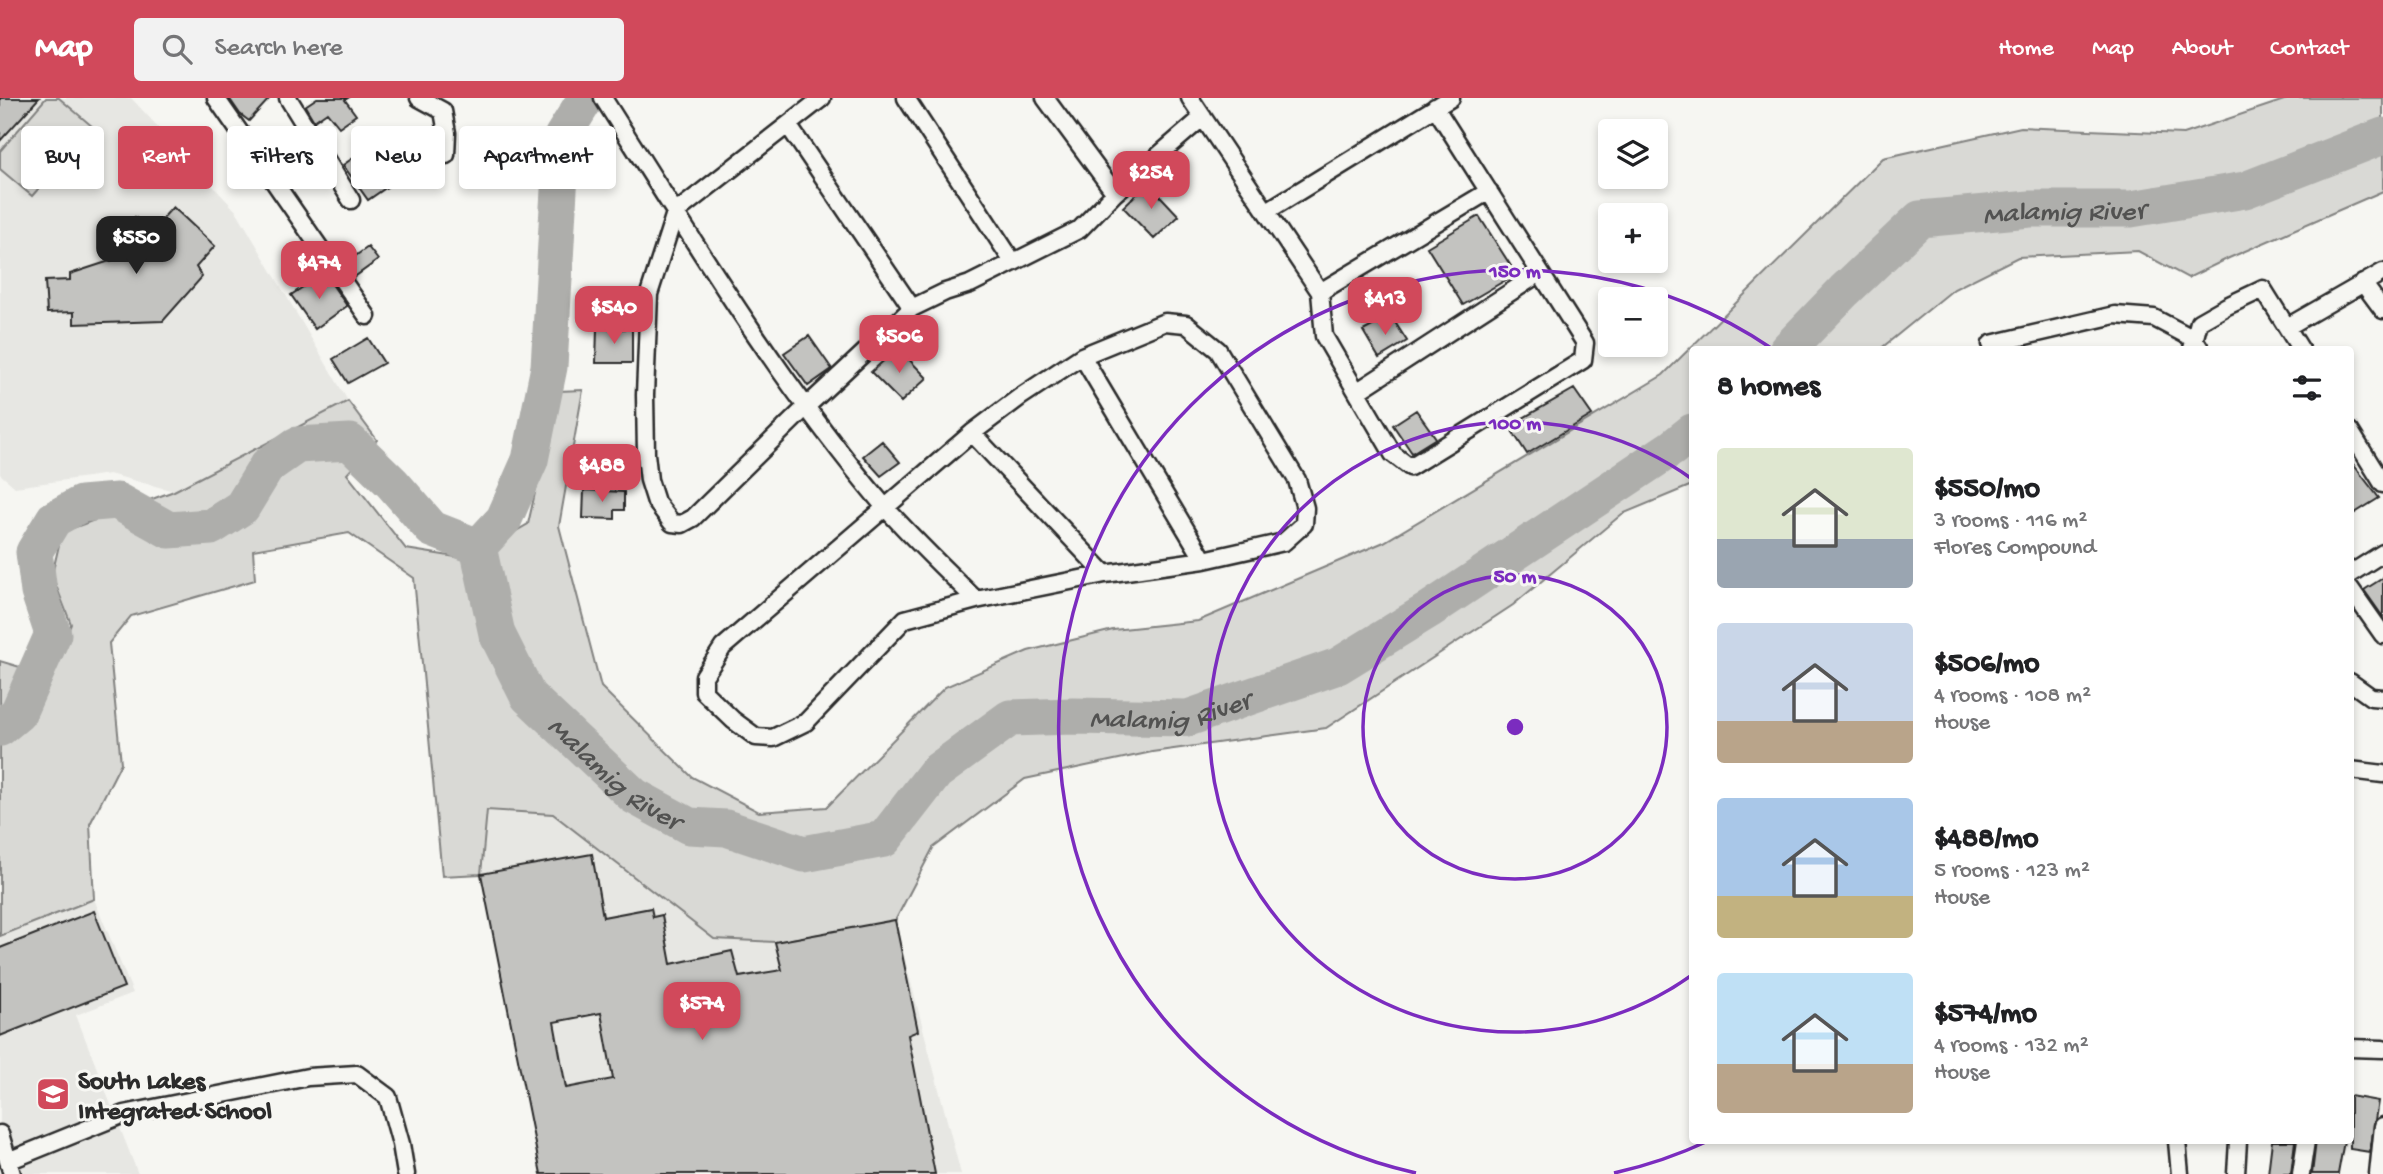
<!DOCTYPE html>
<meta charset="utf-8">
<style>
body{margin:0;font-family:"Gochi Hand",sans-serif;background:#f2f2f2;color:#202124;height:100vh;display:flex;flex-direction:column;font-size:26px;white-space:nowrap}
*{box-sizing:border-box;margin:0}
p{font-size:23px;color:#757577}
.icon{flex:none;width:38px;height:38px;fill:none;stroke:currentColor;stroke-width:2;stroke-linecap:round;stroke-linejoin:round}
.map{position:relative;flex:1;overflow:hidden}
.side{position:absolute;left:1689px;top:248px;width:665px;height:798px;display:flex;flex-direction:column;background:#fff;border-radius:7px;box-shadow:0 4px 10px #0003}
.side>*{flex:none}
.guide{position:absolute;left:21px;top:28px;width:665px;height:63px;display:flex;gap:14px}
.buttons{position:absolute;left:1598px;top:21px;display:grid;gap:14px}
.buttons a{display:grid;place-items:center;width:70px;height:70px;border-radius:7px;background:#fff;box-shadow:0 4px 10px #0003;font-size:35px}
.price{position:absolute;translate:-50% -60px;padding:0 16px;border-radius:14px;background:#d1495b;color:#fff;font-size:23px;line-height:46px;filter:drop-shadow(0 2px 4px #0008)}
.price::after{content:'';position:absolute;left:50%;top:42px;width:21px;height:16px;margin-left:-10px;background:inherit;clip-path:polygon(0 0,100% 0,50% 100%)}
.price.current{background:#222;color:#fff}
ul{padding:0;list-style:none}
li{display:flex;align-items:center;gap:21px;height:175px;padding:0 28px}
li span{display:grid;place-items:center;flex:none;width:196px;height:140px;border-radius:7px;color:#555}
li>.icon{margin-inline-start:auto}
span .icon{width:84px;height:84px;fill:#fffc;stroke-width:1}
li b{font-size:30px}
h2{display:flex;justify-content:space-between;align-items:center;height:84px;padding:0 28px;font-size:30px}
.chip{padding:0 24px;border-radius:7px;background:#fff;box-shadow:0 4px 10px #0003;font-size:24px;line-height:63px}
.chip.current{background:#d1495b;color:#fff}
header{display:flex;align-items:center;gap:42px;box-sizing:border-box;height:98px;padding:0 35px;background:#d1495b;color:#fff}
header strong{font-size:33px}
nav{display:flex;gap:38px;margin-inline-start:auto;font-size:24px}
.search{width:490px;height:63px;background:#f2f2f2;display:flex;align-items:center;gap:18px;box-sizing:border-box;padding:0 24px;border-radius:7px;color:#757577;font-size:26px}
.map>svg:first-child{display:block}
.built{fill:#e7e7e3}
.green{fill:#d9d9d5;stroke:#828280;stroke-width:2}
.lines{fill:none;stroke-linecap:round;stroke-linejoin:round}
.river{stroke:#aeaeab;stroke-width:37}
.building{fill:#c3c3c0;stroke:#2b2b2b;stroke-width:2;fill-rule:evenodd}
.minor-casing{stroke:#2b2b2b;stroke-width:21}
.minor{stroke:#f6f6f2;stroke-width:16}
.ring{fill:none;stroke:#7b2cbf;stroke-width:3.5}
.labels{text-anchor:middle;stroke-width:6;stroke-linejoin:round;paint-order:stroke}
.poi-label{font-size:26px;font-weight:bold;fill:#2b2b2b;stroke:#f6f6f2;text-anchor:start}
.water-label{font-size:28px;font-style:italic;fill:#525251;stroke:#f6f6f2}
.centre{fill:#7b2cbf;stroke:#f6f6f2;stroke-width:3.5}
.ring-label{font-size:21px;text-anchor:middle;font-weight:bold;fill:#7b2cbf;stroke:#f6f6f2;stroke-width:6;stroke-linejoin:round;paint-order:stroke}
</style>
<header>
<strong>Map</strong>
<div class="search"><svg class="icon" aria-label="search" viewBox="0 0 24 24"><circle cx="10" cy="10" r="6"/><path d="M15 15l6 6"/></svg>Search here</div>
<nav><a>Home</a><a>Map</a><a>About</a><a>Contact</a></nav>
</header>
<div class="map">
<svg width="2383" height="1076" viewBox="0 0 2383 1076">
<rect width="100%" height="100%" fill="#f6f6f2"/>
<filter id="ink" filterUnits="userSpaceOnUse"><feTurbulence type="fractalNoise" baseFrequency=".0143" numOctaves="2"/><feDisplacementMap in="SourceGraphic" scale="14" xChannelSelector="R" yChannelSelector="G"/><feConvolveMatrix kernelMatrix="1 2 1 2 8 2 1 2 1" color-interpolation-filters="sRGB"/></filter>
<g filter="url(#ink)">
<!-- built -->
<path class="built" d="M0,0H131L133,2L237,114L348,303L174,393L109,376L15,389L0,376Z
M487,712L553,716L714,841L895,823L961,1076H541L481,776Z
M94,801L133,895L76,917L138,1076H0V838Z"/>
<!-- green -->
<path class="green" d="M46,0H59L93,29L32,98L0,71V53Z
M2290,0H2383V93L2229,160L2188,180L2138,153L2018,159L1954,191L1879,252H1692V387L1622,416L1513,507L1326,630L1152,654L1025,681L933,750L895,823L775,844L714,841L553,716L487,712L481,776L442,778L414,480L349,435L253,452L255,482L131,518L109,545L121,665L90,726L94,801L0,838V563L50,578L71,526L52,477L62,434L174,393L348,303L377,342L347,376L406,451L468,461L528,426L558,293L583,292L559,428L601,589L692,679L759,714L827,709L945,589L1028,553L1113,532L1198,523L1384,444L1663,277L1883,60L2021,29L2183,36Z"/>
<g class="lines">
<!-- river -->
<g class="river">
<path id="s1" d="M1787,252L1844,193L1920,121L2030,111H2131L2245,92L2383,38"/>
<path id="s2" d="M478,449L497,536L528,598L634,698L689,728L726,730L804,756L884,741L936,674L1010,620L1073,618L1188,620L1338,568L1429,512L1672,350L1692,334"/>
<path d="M478,449L504,421L530,362L549,269L562,39L586,0"/>
<path d="M0,630L18,615L53,536L39,494L34,454L54,421L81,406L117,403L169,432L211,429L242,409L267,368L297,347L350,344L392,385L432,431L478,449"/>
</g>
</g>
<!-- building -->
<path class="building" d="M0,0H39L0,43Z
M229,0H270L249,23L240,16Z
M317,0H348L345,2L356,17L339,29L327,14L314,23L305,8Z
M396,30L416,56L395,72L400,80L368,102L343,67Z
M281,40L296,61L279,72L264,51Z
M1148,85L1179,118L1154,141L1123,109Z
M173,109L215,148L196,169L202,179L163,223L74,226V214L47,215L45,183L70,182V176L131,156L114,141L135,119L150,134Z
M1479,118L1516,176L1463,207L1427,149Z
M368,149L378,162L353,180L344,166Z
M318,179L321,183L327,179L347,208L315,231L291,197Z
M1391,218L1407,243L1379,260L1363,233Z
M597,230L632,231V265H596Z
M809,238L832,271L808,288L784,255Z
M368,240L384,265L348,285L333,261Z
M898,250L927,280L901,304L871,274Z
M1574,291L1592,317L1527,356L1509,328Z
M1416,312L1436,340L1412,355L1393,327Z
M882,343L900,364L881,378L863,358Z
M2350,362L2379,400L2350,418Z
M584,392L624,394V412H615V421L583,420Z
M2383,480V519L2364,492Z
M592,756L603,819L651,810L653,819L662,817L671,866L732,853L739,879L782,872L775,844L895,822L918,933L908,937L935,1076H541L481,776ZM601,915L613,981L566,990L554,924Z
M94,813L124,889L0,938V850Z
M2350,998L2378,1003L2370,1054L2350,1051Z
M2272,1043H2295L2291,1076H2268Z
M2316,1043H2344L2338,1076H2312Z"/>
<g class="lines">
<!-- minor casing -->
<g class="minor-casing">
<path id="minor" d="M216,0L367,218
M288,0L351,102
M419,0L443,13L447,35L446,57
M603,0C691,139 777,281 883,407C912,440 945,471 976,502
M822,0L675,115L649,196L645,297L646,356L649,382L656,404L672,425L682,426L693,420L806,309L912,210L945,194L970,186L1080,131L1115,95L1203,19
M906,0L1013,164
M1045,0L1115,95
M1190,0L1320,194L1324,238L1393,356L1410,369L1583,262L1585,245L1435,9
M788,27L912,210
M1267,113L1451,0
M2363,185L2383,212
M1320,194L1489,93
M1165,224L1186,226L1218,252L1297,382L1305,410L1304,426L1284,444L1204,462L1105,476L976,502L905,521L806,624L773,640L756,639L733,622L704,594V578L723,549L972,335L1020,299L1082,258Z
M2287,229L2383,174
M1991,246L2115,217L2154,220L2194,241L2201,252
M2192,251L2199,224L2227,208L2263,191L2301,252
M1082,258L1204,462
M1358,293L1540,175
M2350,333L2383,386
M972,335L1105,476
M2350,476L2383,455
M2350,490L2383,537
M2350,584L2371,599L2383,600
M2350,672L2383,676
M2350,950L2383,951
M0,1036L12,1076
M2177,1043L2180,1076
M8,1063L124,1016L308,979L357,976L388,999L401,1046L406,1076
M2236,1076L2238,1043
M2301,1076L2306,1043
M2378,1076L2383,1028"/>
</g>
<!-- minor -->
<use href="#minor" class="minor"/>
</g>
</g>
<!-- distance rings -->
<g class="ring">
<circle cx="1515" cy="629" r="152"/>
<path d="M1692 877A305 305 0 1 1 1692 381"/>
<path d="M1708 1043A457 457 0 0 1 1614 1075M1416 1075A457 457 0 1 1 1771 250"/>
</g>
<!-- icons -->
<defs>
<g id="school-square" transform="scale(1.75)"><rect x="-9" y="-9" width="18" height="18" rx="4" fill="#d1495b" stroke="#f6f6f2"/><path d="M0-5L7-2L0 1L-7-2ZM-4 1L0 2.5L4 1V4Q0 6-4 4Z" fill="#fff"/></g>
</defs>
<g fill-rule="evenodd">
<use href="#school-square" x="53" y="996"/>
</g>
<g class="labels">
<!-- poi labels -->
<g class="poi-label">
<text x="78" y="990">South Lakes<tspan x="78" dy="30">Integrated School</tspan></text>
</g>
<!-- water labels -->
<g class="water-label">
<text dy="10" stroke="none"><textPath href="#s1" startOffset="331">Malamig River</textPath></text>
<text dy="10" stroke="none"><textPath href="#s2" startOffset="905">Malamig River</textPath></text>
<text dy="10" stroke="none"><textPath href="#s2" startOffset="275">Malamig River</textPath></text>
</g>
</g>
<circle cx="1515" cy="629" r="10" class="centre"/>
<g class="ring-label">
<text x="1515" y="179">150 m</text>
<text x="1515" y="331">100 m</text>
<text x="1515" y="484">50 m</text>
</g>
</svg>
<div class="buttons">
<a><svg class="icon" aria-label="layers" viewBox="0 0 24 24"><path d="M12 4l9 5-9 5-9-5zM3 14l9 5 9-5"/></svg></a>
<a>+</a>
<a>−</a>
</div>
<b class="price" style="left:1151px;top:113px">$254</b>
<b class="price current" style="left:136px;top:178px">$550</b>
<b class="price" style="left:319px;top:203px">$474</b>
<b class="price" style="left:1385px;top:239px">$413</b>
<b class="price" style="left:614px;top:248px">$540</b>
<b class="price" style="left:899px;top:277px">$506</b>
<b class="price" style="left:602px;top:406px">$488</b>
<b class="price" style="left:702px;top:944px">$574</b>
<div class="guide">
<a class="chip">Buy</a>
<a class="chip current">Rent</a>
<a class="chip">Filters</a>
<a class="chip">New</a>
<a class="chip">Apartment</a>
</div>
<section class="side">
<h2>8 homes<svg class="icon" aria-label="filters" viewBox="0 0 24 24"><path d="M4 7h16M4 17h16"/><circle cx="9" cy="7" r="2"/><circle cx="15" cy="17" r="2"/></svg></h2>
<ul>
<li><span style="background:linear-gradient(#dfe7d0 65%,#9aa5b1 0)"><svg class="icon" aria-label="home" viewBox="0 0 24 24"><path d="M3 11l9-7 9 7M6 9v11h12V9"/></svg></span><div><b>$550/mo</b><p>3 rooms · 116 m²</p><p>Flores Compound</p></div></li>
<li><span style="background:linear-gradient(#c9d6e8 70%,#b9a48a 0)"><svg class="icon" aria-label="home" viewBox="0 0 24 24"><path d="M3 11l9-7 9 7M6 9v11h12V9"/></svg></span><div><b>$506/mo</b><p>4 rooms · 108 m²</p><p>House</p></div></li>
<li><span style="background:linear-gradient(#a9c7e8 70%,#c2b280 0)"><svg class="icon" aria-label="home" viewBox="0 0 24 24"><path d="M3 11l9-7 9 7M6 9v11h12V9"/></svg></span><div><b>$488/mo</b><p>5 rooms · 123 m²</p><p>House</p></div></li>
<li><span style="background:linear-gradient(#bfe0f5 65%,#b9a48a 0)"><svg class="icon" aria-label="home" viewBox="0 0 24 24"><path d="M3 11l9-7 9 7M6 9v11h12V9"/></svg></span><div><b>$574/mo</b><p>4 rooms · 132 m²</p><p>House</p></div></li>
</ul>
</section>
</div>
